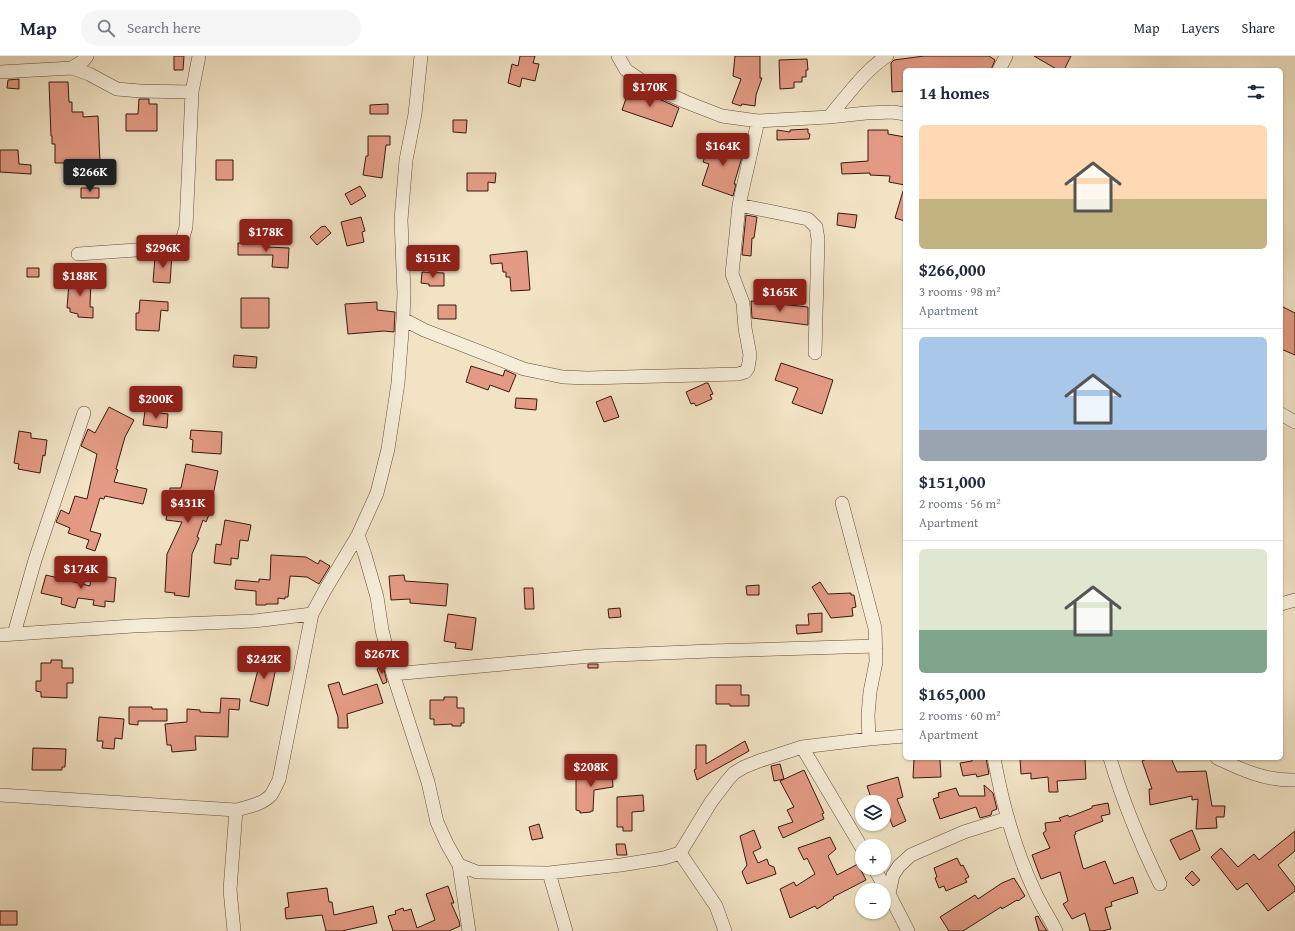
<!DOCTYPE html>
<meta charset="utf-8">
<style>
body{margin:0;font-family:"Gentium Book Plus",serif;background:#f6f6f7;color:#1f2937;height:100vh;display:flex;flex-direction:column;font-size:15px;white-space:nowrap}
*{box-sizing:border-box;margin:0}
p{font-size:13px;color:#747a83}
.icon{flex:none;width:22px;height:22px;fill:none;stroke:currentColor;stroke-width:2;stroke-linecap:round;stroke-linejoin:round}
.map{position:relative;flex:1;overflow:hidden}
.side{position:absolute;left:903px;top:12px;width:380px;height:692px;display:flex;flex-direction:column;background:#fff;border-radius:6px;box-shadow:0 1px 3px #0004}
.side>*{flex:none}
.fabs{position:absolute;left:855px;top:739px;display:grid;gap:8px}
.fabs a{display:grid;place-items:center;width:36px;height:36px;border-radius:50%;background:#fff;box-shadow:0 1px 3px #0004;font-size:20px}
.price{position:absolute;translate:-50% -34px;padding:0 9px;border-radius:4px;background:#8f2418;color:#fff;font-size:13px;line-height:26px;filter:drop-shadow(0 1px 2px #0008)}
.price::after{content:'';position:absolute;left:50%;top:24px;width:12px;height:9px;margin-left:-6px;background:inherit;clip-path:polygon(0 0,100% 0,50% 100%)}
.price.active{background:#222;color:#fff}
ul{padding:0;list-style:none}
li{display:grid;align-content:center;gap:8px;height:212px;padding:0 16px}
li+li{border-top:1px solid #e0e1e3}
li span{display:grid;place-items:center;height:124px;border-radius:6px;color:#555}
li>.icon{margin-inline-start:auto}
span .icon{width:72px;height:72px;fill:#fffc;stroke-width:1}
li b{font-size:17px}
h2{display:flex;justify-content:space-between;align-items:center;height:48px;padding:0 16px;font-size:17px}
header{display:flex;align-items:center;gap:24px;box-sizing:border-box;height:56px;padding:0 20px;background:#fff;border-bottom:1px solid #e0e1e3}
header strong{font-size:19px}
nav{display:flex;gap:22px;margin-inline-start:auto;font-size:14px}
.search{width:280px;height:36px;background:#f6f6f7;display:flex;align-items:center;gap:10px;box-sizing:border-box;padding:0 14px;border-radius:22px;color:#747a83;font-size:15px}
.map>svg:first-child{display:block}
.building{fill:#e49a84;stroke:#37190d}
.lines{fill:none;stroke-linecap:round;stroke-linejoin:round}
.street-casing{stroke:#664c3b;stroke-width:14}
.street{stroke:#f6edd9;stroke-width:13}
</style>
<header>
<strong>Map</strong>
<div class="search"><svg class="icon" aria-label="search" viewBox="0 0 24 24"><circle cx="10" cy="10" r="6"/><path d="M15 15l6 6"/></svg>Search here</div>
<nav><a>Map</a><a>Layers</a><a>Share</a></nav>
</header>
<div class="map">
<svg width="1295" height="875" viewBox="0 0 1295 875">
<rect width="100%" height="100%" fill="#f1e3c4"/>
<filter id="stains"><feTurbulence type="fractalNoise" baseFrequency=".005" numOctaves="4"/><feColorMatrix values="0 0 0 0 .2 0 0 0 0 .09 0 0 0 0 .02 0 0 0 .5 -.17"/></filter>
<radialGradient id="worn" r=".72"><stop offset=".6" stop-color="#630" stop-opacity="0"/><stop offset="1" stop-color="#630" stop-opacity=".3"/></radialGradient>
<!-- building -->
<path class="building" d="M174,0H184L183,14H174Z
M520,0H535L533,7L539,8L535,25L522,22L520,31L508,27L512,8L518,10Z
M735,0H760V22H762L756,39L755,50L742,48L741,50L732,47L741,23L733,20Z
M924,0H989L995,4L991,14H905V35L892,36L891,7L894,4Z
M1034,0H1071L1064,14H1058Z
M807,3L808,14H806V21H802V26H794V32L780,33L779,4Z
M19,23V33L7,32L8,24Z
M49,26H68L69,46H72V56H83V61L98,60L100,107H55V88H52V80H51Z
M637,33L679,52L672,71L622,54L629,34L636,36Z
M139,43H149V48H157V75H126V58H138Z
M388,48V58H370V49Z
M453,64H467L466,77L453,76Z
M808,73V77L810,78L809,83L777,84V74L790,76V74Z
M868,74H888V78L905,81V129L889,126L890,120L870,119V117L842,118L841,107L868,105Z
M368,80H390V89H386L382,122L363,119L366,100H368Z
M729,80L741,87L734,98L742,101L734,128H736L733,140L702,129L709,108L703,106L709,89L722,93Z
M0,94H18L19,108L31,109V118L0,116Z
M216,104H233V124H216Z
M467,117H496L495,127L488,126V135H467Z
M360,130L366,140L351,149L345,138Z
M81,132H99V142H81Z
M903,135H905V165L895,162Z
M838,157L857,159L855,172L837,169Z
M746,159L757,161L754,182H752L751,200L742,199Z
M361,161L365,175L362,176L364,186L347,190L341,166Z
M325,170L331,177L317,189L310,181L321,171Z
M238,187H267V191L289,192L288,212L272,211L273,199H238Z
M527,195L530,234L511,235L510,221H506V216H503L502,207L491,208L490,199Z
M172,198L170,227L153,226L155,201Z
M27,212H39V221H27Z
M422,216L444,217V230H429V228L421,227Z
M73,221L91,222L90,251H93V262L78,261V258L70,256V252H67L69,226L72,227Z
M241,242H269V272H241Z
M140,244L168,246V255L161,254L159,275L136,274V257H139Z
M751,245L808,251V269L752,262Z
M377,246V254L395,256L394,276L384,275L348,278L345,248Z
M438,249H456V263H438Z
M1281,250L1295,257V299L1281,293Z
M234,299L257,301L256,312L233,311Z
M781,307L833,324L822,358L792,347L798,332L775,324Z
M471,310L503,320L505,314L516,319L509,336L490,329L488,334L466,326Z
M706,327H708L713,338L710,339L712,343L696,350L694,347L691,348L686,336Z
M611,340L619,361L604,366L596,346Z
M516,342L537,343L536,354L515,352Z
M109,351L134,364L125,381L116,413L118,414L114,426L147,433L143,448L105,440L104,443L100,442L90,475L101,478L95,495L86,492L89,484L68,477L70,472L56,466L61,454L69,458L75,440L87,443L97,398L81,390L88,373L95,377Z
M145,355L168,358L167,372L143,369Z
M191,374L222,376L221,398L192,396L193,384L190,383Z
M19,375L31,377V382L47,384L45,400L43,399L40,417L18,413L19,408L14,407Z
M186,408L218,415L211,449H213L206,466L203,464L197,481L199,482L192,498L189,541L174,539L175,537L165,536L167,498L182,466L166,464L168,449H170V432H181Z
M225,464L251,469L248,485L240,484L238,503L231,502V509L214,507L216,488L221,489Z
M271,499L306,501L318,508L320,504L330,510L319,528L307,521L290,520L288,541H285V543L278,542V548H266V549H256V535L235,533L236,524L259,526V523L270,524Z
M46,519L90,530L91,519L116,522L114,546L105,545V551L93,549L94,544L78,542L75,552L61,548L62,542L41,537Z
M404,519L405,525L448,528L446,550L410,547V543L391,544L389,520Z
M820,526L828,538L851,537V539H854L856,551L852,552L853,560L831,562L812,531Z
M759,529V539H747L746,530Z
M524,532H533L534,553H525Z
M620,552L621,561L609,562L608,553Z
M822,557V576L797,578L796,569H809L808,558Z
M448,558L476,562L472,594L455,592L456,587L444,585Z
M262,598L278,602L268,650L250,645Z
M51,604H62V612H73V627H67V642L41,641V636L36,635V625H41V607H51Z
M588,608H598V612H588Z
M383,610L387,626L383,628L377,613Z
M339,626L343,639L377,628L383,647L347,658L348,672H338V661L328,629Z
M716,629H741V639H749V650H730V648H716Z
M444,641H457V652H464V667H461V670H452V668L434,669V663H430V644H444Z
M221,642L240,643L239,654L229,653L228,681L195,680L196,694L172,696L171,689H167L165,668L187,666V653L200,654V656L220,657Z
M129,651H152V653H167V665H138V669L129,668Z
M99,661L124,663L122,683L115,682L114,693L102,692L103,685H97Z
M745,685L749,695L697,724L694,714L696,713V689H706V708Z
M33,692L66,693L65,711H62V714H32Z
M972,702H986L989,718L977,721L976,718L963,720L960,707L972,705Z
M1020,702H1085L1086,723L1057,725L1058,736H1049L1048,721L1031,723V717L1021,718Z
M1149,702H1171L1177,716L1206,715L1212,750H1225L1224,761H1216L1217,772L1196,773L1198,743L1192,744V740L1150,749L1149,733H1152L1142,705Z
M914,703H940L941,721L913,722Z
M780,708L784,723L774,725L771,710Z
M804,714L824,757L822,758L824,763L783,782L778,771L793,766L787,754L794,751L780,725Z
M590,715H612L613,731L594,734L593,755H591V756L580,757V755L576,754V717H590Z
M898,721L903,741L897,743L906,765L893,771L884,749V746H875L874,742H871L867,730Z
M984,729L993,737L997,753L992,755L991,759L980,762L976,751L940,763L933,743L939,741L938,737L956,732L959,740H985Z
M643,739L644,755L632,756V775H623V771H617V741Z
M1108,747L1110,758L1101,760L1103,765L1075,776L1076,778L1074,779L1083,812L1084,813L1105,805L1114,828L1133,821L1138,837L1111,846L1112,850L1105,852L1111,873L1102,875H1090L1085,857L1072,863L1063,848L1068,845L1060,816L1041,823L1032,799L1050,792L1043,777L1046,775L1045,767L1061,765L1059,762L1068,759L1069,761L1092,752V750Z
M539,768L543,782L532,784L529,771Z
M754,774L761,792L753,796L758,807L767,803L769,809L774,811L776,818L747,828L742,816L747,809L740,780Z
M1192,774L1200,794L1180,804L1170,784Z
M1295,775V795L1278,809L1295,831V835L1268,855L1247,827L1237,834L1211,801L1221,792L1238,811L1254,798L1259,804Z
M830,781L836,793L828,800L837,819L858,808L866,824L833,841L834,842L817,853L815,850L790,862L780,833L794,826L796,830L815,818L807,802L804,804L798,792Z
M616,788H625L627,799H617Z
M957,802L961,810L963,809L969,821L965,823L967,826L946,835L944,830L939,832L935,822L937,821L934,812Z
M1192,815L1200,824L1193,830L1185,822Z
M1014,822L1025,840L1018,845L1017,844L1002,853L1001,851L963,875H949L940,861L975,839L978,843L1002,827Z
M448,830L454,847H451L459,865L460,870L449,875H393L388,860L396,858L395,855L403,852L404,855L411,853L417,872L435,864L426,838Z
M327,832L329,846H332L334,859L373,850L377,867L342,875H326L322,859L286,863L285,852L289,851L287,837Z
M0,855H17V869H0Z
M1038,860L1043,869L1047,875H1039L1035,861Z"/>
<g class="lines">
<!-- street casing -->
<g class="street-casing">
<path id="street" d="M618,0L626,14L648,29L686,46L722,60L758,65L829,61L866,57L893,56L905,58
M72,12L84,4L87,0
M999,14L1006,0
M0,16L72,12L89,18L117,33L140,35L192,36
M829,61C847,40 864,15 887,0
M739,149L808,163L816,171L818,183L815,297
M78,198L165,192L181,188L186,171L192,36L199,0
M403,263L424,274L524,313L563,321L587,322L738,318L745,316L748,312L750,299L745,272L743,247L732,218L739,149L758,65
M1281,358L1295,366
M842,447L875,572L876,606L870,636L868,659L869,683
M358,479L365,499L377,541L382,574L393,618L428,726L437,766L447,788L459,809L477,816L549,817L621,809L664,802L680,797L711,746L727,725L734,717L744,711L759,705L802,691L869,683L905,680
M1281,548L1295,544
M14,578L35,504L84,357
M0,579L133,570L254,565L312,558
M393,618L591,600L711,595L876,590
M802,691L862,792
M994,702C1002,747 1015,793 1034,834C1040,848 1049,861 1056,875
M1110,702C1123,746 1140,787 1160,828
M1217,702C1242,714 1266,725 1295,724
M0,739L236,754C248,751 263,748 271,739C274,735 276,729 279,724L312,558L325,534L358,479L377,437L388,393L398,327L403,263L404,237L401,164L406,104L415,58L421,0
M680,797L716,850L725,875
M459,809L469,875
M874,812L889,838L908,875
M549,817L566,875
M889,838L893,819L899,810L911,799L964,776L1008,762
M234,875L230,834L236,754"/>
</g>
<!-- street -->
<use href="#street" class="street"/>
</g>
<rect width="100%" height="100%" filter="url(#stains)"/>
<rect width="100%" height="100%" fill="url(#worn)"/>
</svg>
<div class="fabs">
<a><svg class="icon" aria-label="layers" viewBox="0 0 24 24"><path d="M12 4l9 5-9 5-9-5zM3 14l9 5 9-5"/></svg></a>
<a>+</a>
<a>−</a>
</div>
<b class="price" style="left:650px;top:52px">$170K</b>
<b class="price" style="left:723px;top:111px">$164K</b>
<b class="price active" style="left:90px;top:137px">$266K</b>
<b class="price" style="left:266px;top:197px">$178K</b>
<b class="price" style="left:163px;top:213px">$296K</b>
<b class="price" style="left:433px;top:223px">$151K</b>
<b class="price" style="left:80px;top:241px">$188K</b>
<b class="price" style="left:780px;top:257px">$165K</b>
<b class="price" style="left:156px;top:364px">$200K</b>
<b class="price" style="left:188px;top:468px">$431K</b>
<b class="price" style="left:81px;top:534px">$174K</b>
<b class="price" style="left:382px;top:619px">$267K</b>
<b class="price" style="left:264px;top:624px">$242K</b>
<b class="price" style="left:591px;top:732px">$208K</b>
<section class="side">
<h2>14 homes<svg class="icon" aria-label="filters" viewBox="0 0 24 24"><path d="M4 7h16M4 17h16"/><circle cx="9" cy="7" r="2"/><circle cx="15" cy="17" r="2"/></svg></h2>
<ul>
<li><span style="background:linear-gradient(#ffd9b3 60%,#c2b280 0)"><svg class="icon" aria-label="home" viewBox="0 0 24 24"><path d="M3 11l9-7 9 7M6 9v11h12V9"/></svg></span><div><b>$266,000</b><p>3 rooms · 98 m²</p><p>Apartment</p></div></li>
<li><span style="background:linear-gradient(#a9c7e8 75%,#9aa5b1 0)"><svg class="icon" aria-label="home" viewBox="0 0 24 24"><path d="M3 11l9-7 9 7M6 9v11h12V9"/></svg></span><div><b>$151,000</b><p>2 rooms · 56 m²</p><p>Apartment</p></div></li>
<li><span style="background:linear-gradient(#dfe7d0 65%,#7fa58c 0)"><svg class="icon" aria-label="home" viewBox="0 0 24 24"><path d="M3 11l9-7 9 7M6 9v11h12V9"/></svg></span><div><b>$165,000</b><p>2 rooms · 60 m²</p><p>Apartment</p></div></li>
</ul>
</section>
</div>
